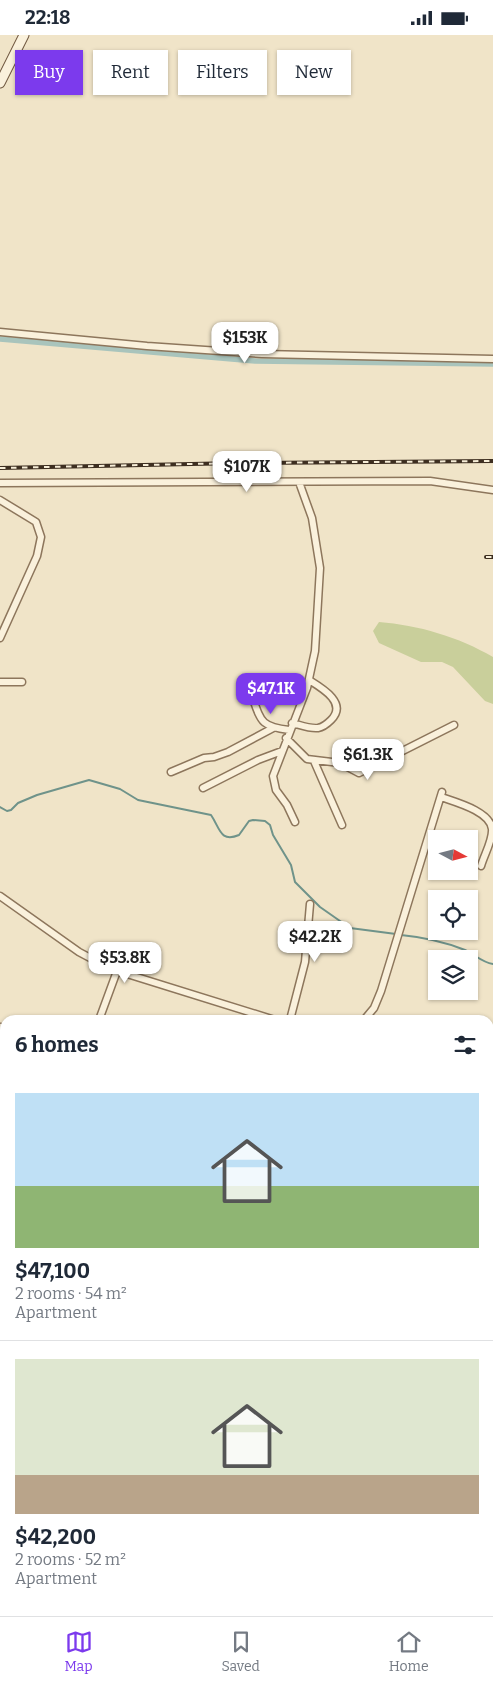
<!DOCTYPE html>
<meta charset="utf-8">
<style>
body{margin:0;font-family:Bitter,serif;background:#f6f6f7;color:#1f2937;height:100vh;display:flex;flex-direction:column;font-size:19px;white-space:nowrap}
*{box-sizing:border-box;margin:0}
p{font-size:16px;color:#747a83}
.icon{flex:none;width:28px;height:28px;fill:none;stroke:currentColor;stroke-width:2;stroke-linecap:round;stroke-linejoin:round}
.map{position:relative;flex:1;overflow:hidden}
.side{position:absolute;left:0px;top:980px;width:494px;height:601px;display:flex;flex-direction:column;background:#fff;border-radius:15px 15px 0 0;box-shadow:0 1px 4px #0004}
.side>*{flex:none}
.guide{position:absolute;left:15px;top:15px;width:464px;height:45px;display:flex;gap:10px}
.needle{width:32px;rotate:97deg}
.fabs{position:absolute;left:428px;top:795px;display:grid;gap:10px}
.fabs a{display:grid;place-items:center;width:50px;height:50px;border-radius:0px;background:#fff;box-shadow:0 1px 4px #0004;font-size:25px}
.price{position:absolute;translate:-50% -42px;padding:0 11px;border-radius:10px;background:#fff;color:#222;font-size:16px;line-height:32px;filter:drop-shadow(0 1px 2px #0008)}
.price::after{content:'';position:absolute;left:50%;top:30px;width:15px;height:11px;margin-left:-8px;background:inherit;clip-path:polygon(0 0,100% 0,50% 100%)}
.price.selected{background:#7c3aed;color:#fff}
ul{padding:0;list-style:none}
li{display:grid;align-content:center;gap:10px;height:265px;padding:0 15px}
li+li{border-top:1px solid #e0e1e3}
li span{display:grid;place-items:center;height:155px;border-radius:0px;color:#555}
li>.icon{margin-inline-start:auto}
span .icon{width:90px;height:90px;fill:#fffc;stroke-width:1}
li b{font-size:21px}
h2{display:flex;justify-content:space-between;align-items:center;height:60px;padding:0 15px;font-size:21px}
.pill{padding:0 18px;border-radius:0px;background:#fff;box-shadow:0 1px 4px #0004;font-size:18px;line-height:45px}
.pill.selected{background:#7c3aed;color:#fff}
.status{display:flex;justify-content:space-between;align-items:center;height:35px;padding:0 25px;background:#fff;direction:ltr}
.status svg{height:14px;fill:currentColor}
.tabs{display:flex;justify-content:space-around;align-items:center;height:70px;border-top:1px solid #e0e1e3;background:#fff;font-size:14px;color:#747a83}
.tabs a{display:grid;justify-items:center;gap:2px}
.tabs .selected{color:#7c3aed}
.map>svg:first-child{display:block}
.green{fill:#c9cf9b}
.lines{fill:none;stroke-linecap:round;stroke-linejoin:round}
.stream{stroke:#6f938a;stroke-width:2}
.canal{stroke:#a9c4bc;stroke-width:5.5}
.street-casing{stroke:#8d765c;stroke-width:9}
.secondary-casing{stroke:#6f573f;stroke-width:11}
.street{stroke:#faf1dc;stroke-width:6}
.secondary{stroke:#faf1dc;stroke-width:9}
.rail-casing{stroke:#3d2e20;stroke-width:4}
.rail{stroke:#f7eed8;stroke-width:2;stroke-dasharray:5.5;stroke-linecap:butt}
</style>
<div class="status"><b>22:18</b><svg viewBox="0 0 49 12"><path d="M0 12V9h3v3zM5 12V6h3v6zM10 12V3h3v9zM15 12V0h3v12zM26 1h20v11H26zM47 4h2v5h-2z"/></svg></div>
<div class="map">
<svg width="493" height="1581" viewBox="0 0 493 1581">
<rect width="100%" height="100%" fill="#f0e4c8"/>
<!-- green -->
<path class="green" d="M379,587C418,590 459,602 493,622V669L485,666L453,632L442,627H421L379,608L373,596Z
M493,1294V1476L489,1475V1297Z
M489,1546L493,1547V1581H425V1576H489Z"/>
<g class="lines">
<!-- stream -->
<path class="stream" d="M0,772L7,776L11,775L18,768L37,760L89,745L120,754L138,765L211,780C220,793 220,808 239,800L249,786L253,785L265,786L270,790L273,800L291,830L295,847L320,872L350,893L396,899
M401,900C422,902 445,907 465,915C476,920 481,927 493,929"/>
<!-- canal -->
<path class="canal" d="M0,304L255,326L493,329"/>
<!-- street casing -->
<g class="street-casing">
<path id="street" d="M0,297L147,311L262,319L493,324
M0,448L430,446L493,455
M0,465L36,487L41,502L37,521L0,603
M0,647H22
M253,663C260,688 264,692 289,695
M292,688C300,690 310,694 318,693C324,692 328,688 331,685C348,668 322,653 309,645
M286,703L307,724L340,728L359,738L454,690
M314,726L342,790
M171,737L204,723L214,722L228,717L273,693
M203,753L258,725L282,716
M441,762C455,767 490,776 492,794C493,805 484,820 481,831
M295,787L287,770L276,755L273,741L307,653L315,616L320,533L312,483L299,447
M0,861L79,917L111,934L275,985
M99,985L117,936
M290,985L305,927L310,869
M364,985L374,973L381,956L442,757
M0,992L5,1000
M0,1065C6,1074 3,1084 0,1094
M489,1077L493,1081
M0,1152L5,1150
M0,1234L5,1229
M489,1273L493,1263
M489,1288L493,1289
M0,1302L5,1303
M0,1432L5,1431
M0,1480L5,1458
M0,1510L5,1518
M44,1576L47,1581
M11,1581L15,1576
M323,1581L326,1576"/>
</g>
<!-- secondary casing -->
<g class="secondary-casing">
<path id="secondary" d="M0,48L24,0"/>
</g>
<!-- street -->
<use href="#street" class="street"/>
<!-- secondary -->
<use href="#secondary" class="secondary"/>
<!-- rail casing -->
<g class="rail-casing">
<path id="rail" d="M0,433L239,428L493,426
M486,522H493
M489,1195L493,1184
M284,1581L286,1576"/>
</g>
<!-- rail -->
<use href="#rail" class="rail"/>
</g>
</svg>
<div class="fabs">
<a><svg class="needle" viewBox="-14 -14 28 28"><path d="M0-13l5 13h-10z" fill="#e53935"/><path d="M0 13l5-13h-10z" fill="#747a83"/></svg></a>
<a><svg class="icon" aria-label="locate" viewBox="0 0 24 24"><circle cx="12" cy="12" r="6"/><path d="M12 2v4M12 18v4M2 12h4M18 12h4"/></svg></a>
<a><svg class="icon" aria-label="layers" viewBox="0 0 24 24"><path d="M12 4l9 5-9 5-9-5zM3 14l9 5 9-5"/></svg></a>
</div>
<b class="price" style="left:245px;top:329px">$153K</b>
<b class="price" style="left:247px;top:458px">$107K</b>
<b class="price selected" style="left:271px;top:680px">$47.1K</b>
<b class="price" style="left:368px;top:746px">$61.3K</b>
<b class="price" style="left:315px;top:928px">$42.2K</b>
<b class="price" style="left:125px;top:949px">$53.8K</b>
<div class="guide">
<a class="pill selected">Buy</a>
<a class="pill">Rent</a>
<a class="pill">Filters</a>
<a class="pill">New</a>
</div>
<section class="side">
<h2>6 homes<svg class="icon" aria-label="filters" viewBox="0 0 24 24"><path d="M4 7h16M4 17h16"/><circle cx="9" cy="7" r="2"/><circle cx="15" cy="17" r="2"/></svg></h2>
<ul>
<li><span style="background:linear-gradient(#bfe0f5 60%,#8fb573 0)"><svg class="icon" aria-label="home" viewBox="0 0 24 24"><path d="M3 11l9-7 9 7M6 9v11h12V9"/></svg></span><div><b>$47,100</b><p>2 rooms · 54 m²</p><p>Apartment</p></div></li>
<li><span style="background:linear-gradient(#dfe7d0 75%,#b9a48a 0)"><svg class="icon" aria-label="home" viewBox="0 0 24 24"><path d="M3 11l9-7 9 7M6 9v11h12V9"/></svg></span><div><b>$42,200</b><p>2 rooms · 52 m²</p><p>Apartment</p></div></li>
</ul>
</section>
</div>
<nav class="tabs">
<a class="selected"><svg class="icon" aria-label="map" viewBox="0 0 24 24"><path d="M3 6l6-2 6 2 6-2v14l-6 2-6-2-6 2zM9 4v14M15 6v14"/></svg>Map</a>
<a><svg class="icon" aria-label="saved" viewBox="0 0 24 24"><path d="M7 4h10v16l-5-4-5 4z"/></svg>Saved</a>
<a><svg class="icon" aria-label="home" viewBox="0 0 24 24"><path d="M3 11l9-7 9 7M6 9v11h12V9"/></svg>Home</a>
</nav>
